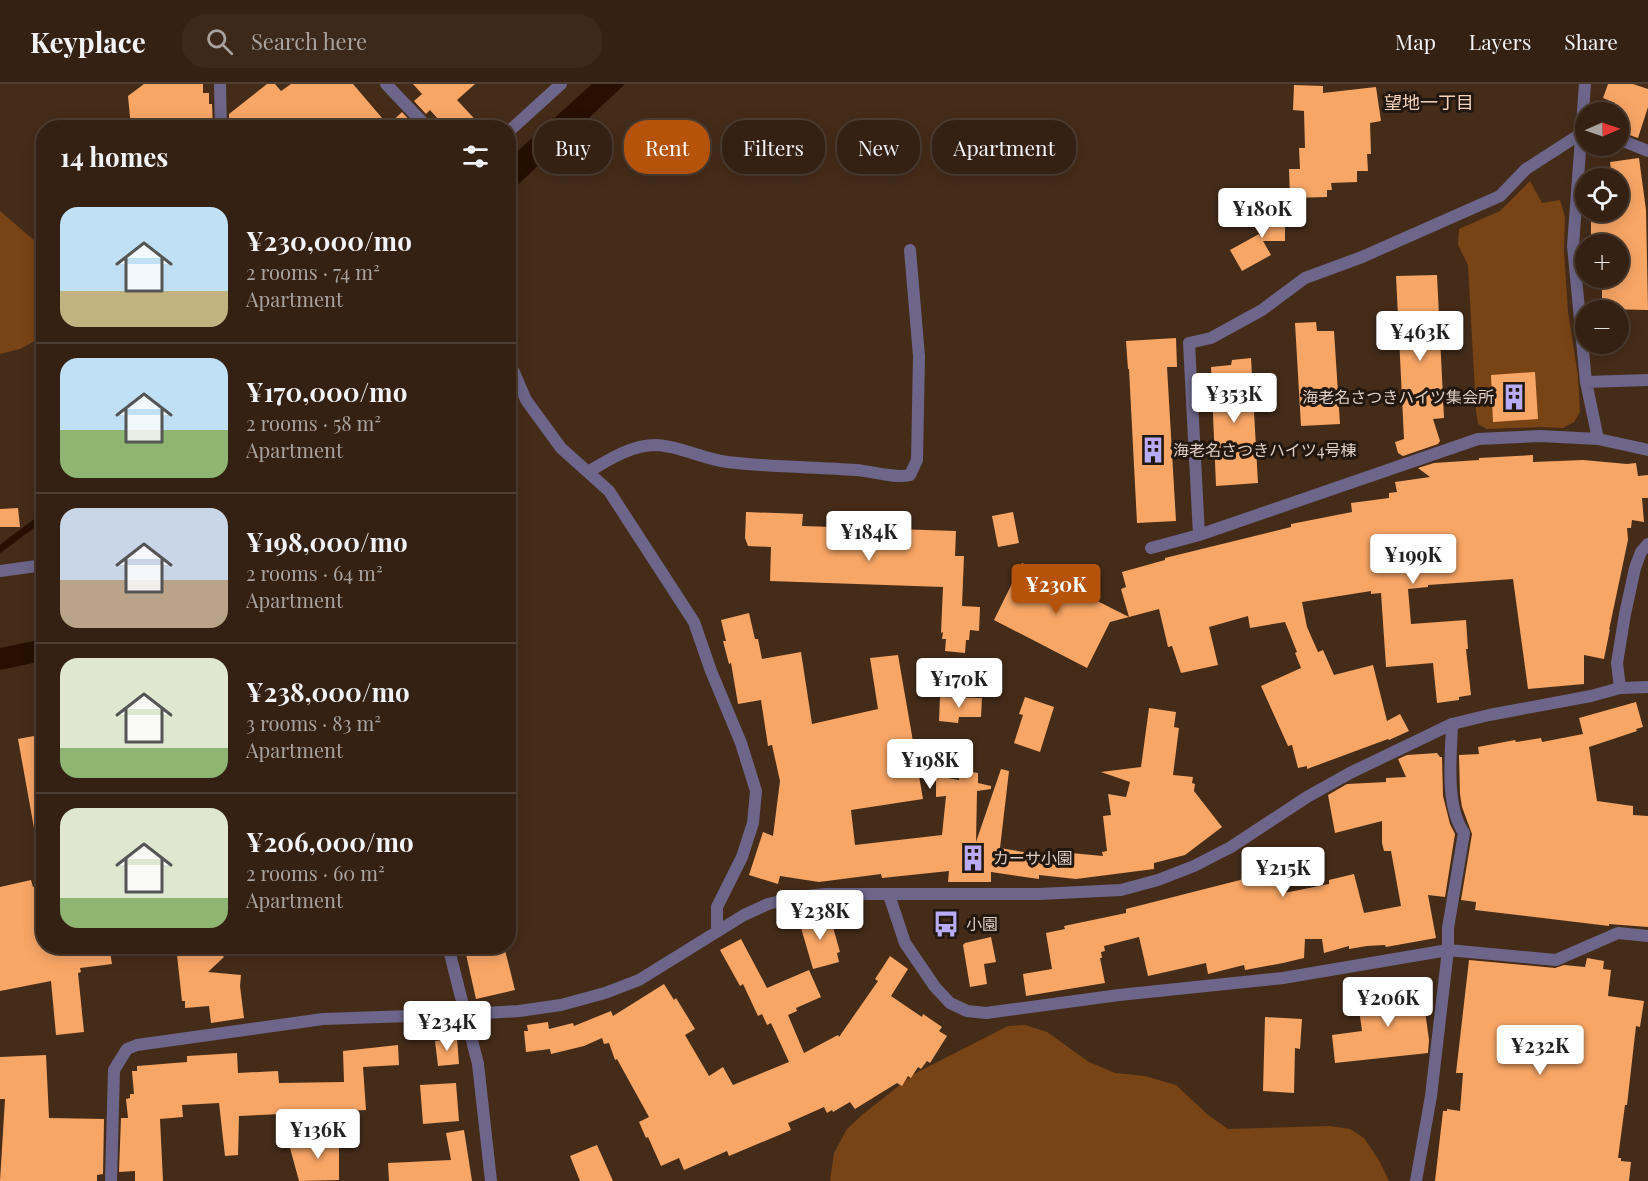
<!DOCTYPE html>
<meta charset="utf-8">
<style>
body{margin:0;font-family:"Playfair Display","Noto Sans JP",serif;background:#3c291c;color:#f1f3f6;height:100vh;display:flex;flex-direction:column;font-size:22px;white-space:nowrap}
*{box-sizing:border-box;margin:0}
p{font-size:20px;color:#a9a3a0}
.icon{flex:none;width:33px;height:33px;fill:none;stroke:currentColor;stroke-width:2;stroke-linecap:round;stroke-linejoin:round}
.map{position:relative;flex:1;overflow:hidden}
.side{position:absolute;left:36px;top:36px;width:480px;height:834px;display:flex;flex-direction:column;background:#342113;border-radius:24px;box-shadow:0 3px 15px #0003,0 0 0 2px #4e3e33}
.side>*{flex:none}
.hud{position:absolute;left:534px;top:36px;width:570px;height:54px;display:flex;gap:12px}
.needle{width:39px;rotate:88deg}
.tools{position:absolute;left:1575px;top:18px;display:grid;gap:12px}
.tools a{display:grid;place-items:center;width:54px;height:54px;border-radius:50%;background:#342113;box-shadow:0 3px 15px #0003,0 0 0 2px #4e3e33;font-size:30px}
.price{position:absolute;translate:-50% -51px;padding:0 14px;border-radius:6px;background:#fff;color:#222;font-size:20px;line-height:39px;filter:drop-shadow(0 2px 3px #0008)}
.price::after{content:'';position:absolute;left:50%;top:36px;width:18px;height:14px;margin-left:-9px;background:inherit;clip-path:polygon(0 0,100% 0,50% 100%)}
.price.selected{background:#b45309;color:#fff}
ul{padding:0;list-style:none}
li{display:flex;align-items:center;gap:18px;height:150px;padding:0 24px}
li+li{border-top:2px solid #4e3e33}
li span{display:grid;place-items:center;flex:none;width:168px;height:120px;border-radius:18px;color:#555}
li>.icon{margin-inline-start:auto}
span .icon{width:72px;height:72px;fill:#fffc;stroke-width:1}
li b{font-size:26px}
h2{display:flex;justify-content:space-between;align-items:center;height:72px;padding:0 24px;font-size:26px}
.pill{padding:0 21px;border-radius:24px;background:#342113;box-shadow:0 3px 15px #0003,0 0 0 2px #4e3e33;font-size:21px;line-height:54px}
.pill.selected{background:#b45309;color:#fff}
header{display:flex;align-items:center;gap:36px;box-sizing:border-box;height:84px;padding:0 30px;background:#342113;border-bottom:2px solid #4e3e33}
header strong{font-size:28px}
nav{display:flex;gap:33px;margin-inline-start:auto;font-size:21px}
.search{width:420px;height:54px;background:#3c291c;display:flex;align-items:center;gap:15px;box-sizing:border-box;padding:0 21px;border-radius:24px;color:#a9a3a0;font-size:22px}
.map>svg:first-child{display:block}
.green{fill:#794415}
.water{fill:#271000}
.lines{fill:none;stroke-linecap:round;stroke-linejoin:round}
.stream{stroke:#271000;stroke-width:7}
.building{fill:#f8a666}
.minor{stroke:#6d668a;stroke-width:12}
.tertiary{stroke:#6d668a;stroke-width:12}
.labels{text-anchor:middle;stroke-width:6;stroke-linejoin:round;paint-order:stroke}
.poi-label{font-size:16px;fill:#dfcfc4;stroke:#23180f;text-anchor:start}
.neighbourhood-label{font-size:18px;fill:#f3d3bc;stroke:#23180f}
</style>
<header>
<strong>Keyplace</strong>
<div class="search"><svg class="icon" aria-label="search" viewBox="0 0 24 24"><circle cx="10" cy="10" r="6"/><path d="M15 15l6 6"/></svg>Search here</div>
<nav><a>Map</a><a>Layers</a><a>Share</a></nav>
</header>
<div class="map">
<svg width="1648" height="1097" viewBox="0 0 1648 1097">
<rect width="100%" height="100%" fill="#452c19"/>
<!-- green -->
<path class="green" d="M1530,97L1542,119L1560,116L1565,133L1564,166L1568,228L1578,292L1580,328L1574,338L1563,344L1541,343L1487,345L1478,340L1476,327L1468,181L1458,161L1459,145L1500,127Z
M0,127L43,164L44,252L20,265L0,270Z
M1025,941L1047,948L1089,978L1115,989L1145,992L1176,1001L1208,1031L1228,1045L1330,1042L1350,1045L1364,1054L1380,1078L1389,1097H830L834,1069L847,1045L862,1031L914,990L1008,942Z"/>
<!-- water -->
<path class="water" d="M592,0H625L509,109V75Z
M43,555V577L0,586V564Z"/>
<g class="lines">
<!-- stream -->
<path class="stream" d="M0,465L44,432"/>
</g>
<!-- building -->
<path class="building" d="M144,0H203V9H209V20H212L213,44H131L128,12Z
M267,0H275L281,7L291,0H353L388,41L402,28L414,41L412,44H229V30Z
M413,0H475L457,16L483,44H446L430,26L426,30L414,17L422,10Z
M1608,0H1633L1648,5V23L1638,54L1618,47V28H1612L1615,19L1603,14Z
M1294,1L1323,2V9L1376,3L1381,37L1370,39L1371,70H1367L1368,87H1357V98L1331,99L1332,106H1327V113L1290,114L1289,85H1300L1299,64H1305L1304,27L1293,26Z
M1639,74L1646,126L1648,226L1602,225V194H1618V160H1591V128H1618V94H1612L1610,78Z
M1264,123H1285V157H1263L1271,171L1242,187L1230,166L1259,150L1260,152L1261,133L1264,134Z
M1437,191L1444,334L1433,335L1440,357L1438,360L1403,372L1398,369L1395,358L1404,355L1396,192Z
M1316,238L1317,247H1334L1340,340L1301,342L1295,239Z
M1176,254L1177,283H1167L1176,437L1137,439L1129,285H1128L1126,257Z
M1251,274L1258,399L1216,402L1211,283L1231,281L1232,276Z
M1535,288L1538,335L1493,338L1491,291Z
M1533,371V378L1583,376L1627,380L1636,379L1638,392L1648,391V414H1642L1644,438L1632,436L1631,444H1627L1628,456L1609,546L1610,545L1604,575L1584,571V600L1528,605L1513,495L1428,501V503L1408,505L1411,540L1466,536L1468,565H1466L1471,611L1459,613V616L1437,619L1433,579L1386,583L1381,509L1371,510V507L1302,518L1307,543L1318,568L1323,566L1334,591L1373,581L1387,637L1400,630L1409,647L1389,656L1388,655L1307,685V682L1298,684L1292,661L1288,662L1261,602L1301,584L1295,569L1297,568L1285,538L1250,544L1248,532L1209,543L1218,581L1181,589L1172,562L1168,563L1159,525L1129,533L1121,505L1126,503L1122,488L1165,476V474L1291,443V440L1352,428L1351,419L1389,414V409L1397,408L1395,398L1430,393L1418,384L1434,379L1479,376V374Z
M18,424L20,443H0V425Z
M746,428L803,430L802,442L956,447L955,472H964L962,522L980,523L979,547L970,546L969,556H966L965,569L945,567L946,555H942L943,548L941,549L943,503L770,497L771,463L748,462L745,454Z
M1013,428L1019,459L998,463L992,432Z
M1022,479L1129,533L1110,538L1087,584L994,536Z
M749,529L755,555H758L762,575L801,568L812,640L878,625L870,574L898,571L923,715L851,726L855,761L942,751L946,712L936,713V692L959,696L960,686L978,689V699L991,702V705L977,707L976,758L1001,685L1009,687L1000,764L1054,773V771L1059,772L1060,768L1103,772L1102,768L1107,767L1103,732L1111,731L1108,710L1126,713L1130,698L1101,688L1141,683L1149,624L1176,628L1174,643L1179,644L1173,691L1193,693L1192,699L1195,700L1194,707L1222,743L1185,771L1154,779V785L1076,795L1039,791V795L991,788V798H948L949,787L882,794L881,790L819,798L780,792L778,800L749,791L763,748L773,752L780,697L772,661L768,662L761,616L738,620L731,579L729,580L723,557H726L721,536Z
M940,613L982,614L981,633H959L958,639L939,637Z
M1025,613L1054,623L1040,668L1014,659L1023,631L1019,630Z
M1636,618L1643,643L1636,645L1637,647L1589,663L1597,717L1633,722V731L1648,732V843L1609,840V842L1475,826L1476,818L1461,816L1472,750L1462,723L1460,710L1459,671L1479,670L1478,663L1515,656L1516,658L1541,654L1542,658L1583,650L1579,634Z
M39,651L44,676V743L34,744L18,655Z
M1437,669L1440,673H1442L1443,712L1450,740L1455,750L1445,813L1428,811L1436,854L1386,863L1385,861L1367,862L1349,865V862L1324,869L1322,855H1305L1304,874L1283,879L1245,886L1244,881L1208,890L1206,879L1148,892L1139,853L1104,862L1105,867L1101,868L1102,874H1100L1105,899L1026,912L1023,890L1052,885L1046,849L1065,845L1064,842L1126,829V825L1252,793L1251,791L1271,782L1284,809L1329,800V796L1354,790L1364,829L1401,822L1391,767H1384L1382,759V737L1335,749L1328,711L1347,700L1386,698V694L1406,693L1398,675L1407,671Z
M31,796L33,803L44,801V862H109L112,880L80,884L81,888L78,889L84,948L56,951L51,897L0,907V803Z
M829,829L840,868L837,869L839,878L813,885L799,837Z
M991,853L996,878L984,880L987,900L970,903L963,861L965,859Z
M741,855L767,904L809,886L821,913L796,924L797,927L788,931L804,969L838,951L839,953L878,897L875,895L890,872L908,885L891,912L922,933L923,930L942,943L939,947L947,952L930,979L927,977L921,985L918,983L911,994L908,992L902,1002L897,999L855,1025L850,1018L833,1028L832,1026L827,1029L824,1023L788,1039L791,1046L729,1072L727,1067L684,1086L679,1074L661,1082L648,1053L646,1054L639,1038L649,1033L617,975L615,976L609,959L604,960L602,954L584,962L551,970L550,965L526,968L524,947H528L527,941L548,938L549,945L573,939L574,942L611,927L613,932L664,900L674,916L676,914L695,945L685,951L709,992L723,983L733,1001L789,978L771,939L767,941L762,930L758,932L743,900L740,902L720,866Z
M176,862H213L224,873L208,888L241,891L240,902L244,934L211,939L209,922L185,924V917H182Z
M479,862H504L515,906L476,915L465,866Z
M1587,874L1604,877L1603,885L1611,886L1608,912L1644,917L1640,943L1636,942L1627,1021H1625L1618,1074H1621V1077L1631,1078L1629,1097H1435L1443,1027H1447V1025L1460,1027L1463,989H1456L1469,876L1555,884L1564,881L1585,883Z
M1421,897L1429,956L1428,969L1335,979L1332,951L1362,947L1359,925L1389,922L1386,902Z
M1265,933L1302,935L1300,965L1295,964L1294,1009L1263,1007Z
M457,954L459,980L438,982L435,957Z
M398,961L399,981L363,983L366,1026L239,1032L238,1071L225,1072L219,1019L182,1021L183,1033L160,1035L163,1097H135V1087L119,1088L121,1034H128L126,1015L130,1014V1010H134L132,987H137V982L187,978V972L237,969L238,989L278,987L279,999L344,998L343,967Z
M46,971L49,1034L104,1035L103,1090L97,1091V1097H0L5,1015H0V973Z
M456,999L459,1037L423,1040L420,1001Z
M464,1046L472,1097H389L388,1079L451,1076L446,1049Z
M339,1050V1096L299,1097L290,1064Z
M597,1061L613,1097H580L570,1072Z"/>
<g class="lines">
<!-- minor -->
<path class="minor" d="M220,0L221,44
M386,0L428,44
M1585,0L1573,162L1586,298L1598,355
M102,42V44
M508,48L561,0
M1586,50L1582,49L1526,85L1500,112L1362,173L1305,194L1262,226L1211,254L1189,259L1199,451L1478,355L1540,352L1598,355L1648,366
M1618,55L1648,67
M514,288L526,316L561,364L609,407L694,538L711,587L741,659L756,707L753,739L742,773L717,823V847
M1586,298L1648,296
M588,388C608,376 631,361 656,361C680,362 703,375 727,378C769,383 813,383 856,386C871,387 896,395 910,391L917,376L919,272L910,166
M1151,464L1199,451
M0,487L44,481
M1620,604L1617,579L1625,530L1635,484L1641,468L1648,460
M889,811L905,859L935,903L950,919L967,927L986,929L1119,911L1283,894L1448,866L1556,876L1618,849L1648,852
M448,862L478,980L491,1097
M1416,1097L1431,1012L1448,866V844L1464,749C1445,722 1451,672 1452,640"/>
<!-- tertiary -->
<path class="tertiary" d="M111,1097L114,986L127,965L137,961L323,935L467,930L519,927L561,921L605,909L639,896L744,831L768,820L798,813L825,810H1039L1121,806L1158,796L1194,782L1231,763L1307,713L1350,689L1452,640L1489,631L1591,612L1620,604L1648,603"/>
</g>
<!-- icons -->
<defs>
<g id="building-bare" transform="scale(2.07)"><path d="M-4-6H4V6H1V3H-1V6H-4ZM-2.5-4.3h1.7v1.8h-1.7ZM.8-4.3h1.7v1.8H.8ZM-2.5-1h1.7V.8h-1.7ZM.8-1h1.7V.8H.8Z" fill="#b9abf7" stroke="#23180f" stroke-width="2.5" paint-order="stroke"/></g>
<g id="bus-bare" transform="scale(2.07)"><path d="M-5-6H5V4H4V6H2V4H-2V6H-4V4H-5ZM-3.5-4V0h7V-4ZM-3.5 1.2v1.5H-2V1.2ZM2 1.2v1.5H3.5V1.2Z" fill="#b9abf7" stroke="#23180f" stroke-width="2.5" paint-order="stroke"/></g>
</defs>
<g fill-rule="evenodd">
<use href="#building-bare" x="1514" y="313"/>
<use href="#building-bare" x="1153" y="366"/>
<use href="#building-bare" x="973" y="774"/>
<use href="#bus-bare" x="946" y="840"/>
</g>
<g class="labels">
<!-- poi labels -->
<g class="poi-label">
<text x="1494" y="319" text-anchor="end">海老名さつきハイツ集会所</text>
<text x="1173" y="372">海老名さつきハイツ4号棟</text>
<text x="993" y="780">カーサ小園</text>
<text x="966" y="846">小園</text>
</g>
<!-- neighbourhood labels -->
<g class="neighbourhood-label">
<text x="1429" y="25">望地一丁目</text>
</g>
</g>
</svg>
<div class="tools">
<a><svg class="needle" viewBox="-14 -14 28 28"><path d="M0-13l5 13h-10z" fill="#e53935"/><path d="M0 13l5-13h-10z" fill="#a9a3a0"/></svg></a>
<a><svg class="icon" aria-label="locate" viewBox="0 0 24 24"><circle cx="12" cy="12" r="6"/><path d="M12 2v4M12 18v4M2 12h4M18 12h4"/></svg></a>
<a>+</a>
<a>−</a>
</div>
<b class="price" style="left:1262px;top:155px">¥180K</b>
<b class="price" style="left:1420px;top:278px">¥463K</b>
<b class="price" style="left:1234px;top:340px">¥353K</b>
<b class="price" style="left:869px;top:478px">¥184K</b>
<b class="price" style="left:1413px;top:501px">¥199K</b>
<b class="price selected" style="left:1056px;top:531px">¥230K</b>
<b class="price" style="left:959px;top:625px">¥170K</b>
<b class="price" style="left:930px;top:706px">¥198K</b>
<b class="price" style="left:1283px;top:814px">¥215K</b>
<b class="price" style="left:820px;top:857px">¥238K</b>
<b class="price" style="left:1388px;top:944px">¥206K</b>
<b class="price" style="left:447px;top:968px">¥234K</b>
<b class="price" style="left:1540px;top:992px">¥232K</b>
<b class="price" style="left:318px;top:1076px">¥136K</b>
<div class="hud">
<a class="pill">Buy</a>
<a class="pill selected">Rent</a>
<a class="pill">Filters</a>
<a class="pill">New</a>
<a class="pill">Apartment</a>
</div>
<section class="side">
<h2>14 homes<svg class="icon" aria-label="filters" viewBox="0 0 24 24"><path d="M4 7h16M4 17h16"/><circle cx="9" cy="7" r="2"/><circle cx="15" cy="17" r="2"/></svg></h2>
<ul>
<li><span style="background:linear-gradient(#bfe0f5 70%,#c2b280 0)"><svg class="icon" aria-label="home" viewBox="0 0 24 24"><path d="M3 11l9-7 9 7M6 9v11h12V9"/></svg></span><div><b>¥230,000/mo</b><p>2 rooms · 74 m²</p><p>Apartment</p></div></li>
<li><span style="background:linear-gradient(#bfe0f5 60%,#8fb573 0)"><svg class="icon" aria-label="home" viewBox="0 0 24 24"><path d="M3 11l9-7 9 7M6 9v11h12V9"/></svg></span><div><b>¥170,000/mo</b><p>2 rooms · 58 m²</p><p>Apartment</p></div></li>
<li><span style="background:linear-gradient(#c9d6e8 60%,#b9a48a 0)"><svg class="icon" aria-label="home" viewBox="0 0 24 24"><path d="M3 11l9-7 9 7M6 9v11h12V9"/></svg></span><div><b>¥198,000/mo</b><p>2 rooms · 64 m²</p><p>Apartment</p></div></li>
<li><span style="background:linear-gradient(#dfe7d0 75%,#8fb573 0)"><svg class="icon" aria-label="home" viewBox="0 0 24 24"><path d="M3 11l9-7 9 7M6 9v11h12V9"/></svg></span><div><b>¥238,000/mo</b><p>3 rooms · 83 m²</p><p>Apartment</p></div></li>
<li><span style="background:linear-gradient(#dfe7d0 75%,#8fb573 0)"><svg class="icon" aria-label="home" viewBox="0 0 24 24"><path d="M3 11l9-7 9 7M6 9v11h12V9"/></svg></span><div><b>¥206,000/mo</b><p>2 rooms · 60 m²</p><p>Apartment</p></div></li>
</ul>
</section>
</div>
